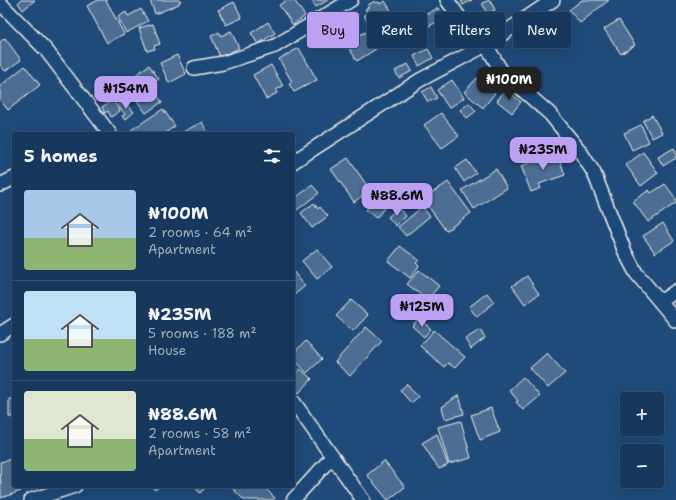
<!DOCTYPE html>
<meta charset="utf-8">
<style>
body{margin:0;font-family:"Shantell Sans",sans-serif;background:#244365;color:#f1f3f6;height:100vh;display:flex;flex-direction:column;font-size:15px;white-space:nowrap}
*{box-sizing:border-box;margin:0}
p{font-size:13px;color:#9eacbb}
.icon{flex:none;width:22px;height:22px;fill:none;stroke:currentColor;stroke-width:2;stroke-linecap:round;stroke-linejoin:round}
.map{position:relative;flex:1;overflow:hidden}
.panel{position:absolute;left:12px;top:132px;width:283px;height:356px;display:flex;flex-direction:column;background:#17385c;border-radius:4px;box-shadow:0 4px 16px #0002,0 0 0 1px #365272}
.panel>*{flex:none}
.top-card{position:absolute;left:307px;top:12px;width:309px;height:36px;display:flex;gap:8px}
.tools{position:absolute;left:620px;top:392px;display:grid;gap:8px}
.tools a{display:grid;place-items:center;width:44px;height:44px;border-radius:4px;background:#17385c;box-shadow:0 4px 16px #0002,0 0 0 1px #365272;font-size:20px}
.price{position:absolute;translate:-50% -34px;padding:0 9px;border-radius:8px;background:#bca0f2;color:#111;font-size:13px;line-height:26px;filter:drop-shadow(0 1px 2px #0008)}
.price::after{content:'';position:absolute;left:50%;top:24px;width:12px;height:9px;margin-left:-6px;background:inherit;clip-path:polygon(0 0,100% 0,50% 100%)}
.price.selected{background:#222;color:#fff}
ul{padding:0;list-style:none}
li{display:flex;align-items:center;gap:12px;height:100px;padding:0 12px}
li+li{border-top:1px solid #365272}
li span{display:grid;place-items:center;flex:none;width:112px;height:80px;border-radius:4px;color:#555}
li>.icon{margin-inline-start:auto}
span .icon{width:48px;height:48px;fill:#fffc;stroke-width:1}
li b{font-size:17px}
h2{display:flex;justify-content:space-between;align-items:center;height:48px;padding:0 12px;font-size:17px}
.pill{padding:0 14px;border-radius:4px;background:#17385c;box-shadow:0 4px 16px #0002,0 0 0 1px #365272;font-size:14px;line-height:36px}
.pill.selected{background:#bca0f2;color:#111}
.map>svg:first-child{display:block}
.building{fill:#4d6e92;stroke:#f4f1e8}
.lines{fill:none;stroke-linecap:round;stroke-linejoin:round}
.minor-casing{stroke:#f4f1e8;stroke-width:16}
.minor{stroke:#1f4a7a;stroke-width:13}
</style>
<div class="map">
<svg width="676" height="500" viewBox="0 0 676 500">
<rect width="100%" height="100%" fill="#1f4a7a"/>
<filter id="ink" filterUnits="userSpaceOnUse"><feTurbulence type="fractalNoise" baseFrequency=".025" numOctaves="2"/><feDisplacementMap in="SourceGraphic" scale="8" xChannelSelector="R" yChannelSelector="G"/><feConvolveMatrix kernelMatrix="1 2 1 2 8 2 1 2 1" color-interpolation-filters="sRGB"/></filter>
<g filter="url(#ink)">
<!-- building -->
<path class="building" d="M21,0H35L23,10L18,3Z
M98,0H106L124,34L107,43L87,6Z
M150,0H180L181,1L179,2V4L155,14Z
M287,0H294L305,16L293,25L279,5Z
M311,0H328L316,7Z
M461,0H472L463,5Z
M490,0L495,10L487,14L482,3Z
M582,0H609L580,23L569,10Z
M375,1L376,3L379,2L380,4L385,1L401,27L378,41L364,15L368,13L365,9L369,7L368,5Z
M234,2L242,18L226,25L218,10Z
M438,8L443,19L427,27L421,17Z
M141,9L148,21L126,33L118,17L126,12L128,16Z
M421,19L425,27L420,30L416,22Z
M619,20L635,45L621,54L604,29Z
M268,22L275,33L258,44L251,33Z
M153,24L160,44L154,46L155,49L147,51L139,28Z
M231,31L239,48L220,57L211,36L219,32L221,36Z
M365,32L376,49L357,61L346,43Z
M5,38L21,60L5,71L0,65V42Z
M299,48L317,80L294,92L289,84L292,82L279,59Z
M428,49L433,58L419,66L414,56Z
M177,55L186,74L169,83L160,63Z
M408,64L412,71L399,78L395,71Z
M149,65L159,79L138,94L129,80Z
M271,65L283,86L276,90L277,93L266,99L253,75Z
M25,66L40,85L8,110L0,100V86Z
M491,69L500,77L490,87L481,78Z
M477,78L495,93L483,108L464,92Z
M452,80L464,98L449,108L437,90Z
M152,87L162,102L146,113L135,98Z
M431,87L437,98L428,102L422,92Z
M506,89L521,102L512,113L497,101Z
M113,100L120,111L111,117L108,111L105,113L102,107Z
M124,101L134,112L125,120L122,116L125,114L118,106Z
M469,103L476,111L467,118L460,110Z
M163,109L175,126L164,134H134L131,130Z
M441,113L459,136L442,148L424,125Z
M652,115L662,133L652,138L643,121Z
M202,122L208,134H179Z
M641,125L649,142L632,150L624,133Z
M674,148L676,152V158L663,166L658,157Z
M557,152L565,175L539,184L541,188L531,192L521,166Z
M643,152L658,173L641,186L626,165Z
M348,158L370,190L354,202L331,169Z
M467,160L476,173L464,182L455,168Z
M496,169L507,188L474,209L462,190Z
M448,182L471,213L446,231L423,199Z
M665,184L676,199V203L648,222L633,201L649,190L651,193Z
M312,185L319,193L293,213V200Z
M373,195L386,206L376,218L366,210L373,202L369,199Z
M314,203L318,209L320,207L328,216L312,228L301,213Z
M422,207L430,216L406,236L398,227Z
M398,208L406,216L396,226L388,217Z
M663,223L674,241L655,253L643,236Z
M400,246L419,260L416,263L419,266L410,278L388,261Z
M317,249L332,267L317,279L302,261Z
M419,270L439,286L427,300L407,284Z
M293,271L305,286L293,296Z
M527,276L539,294L525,304L512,286Z
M487,293L494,302L477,317L469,307Z
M351,300L368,315L353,331L336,316Z
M419,318L431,329L424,337L412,326Z
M366,327L382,341L350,376L335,362Z
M434,330L465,357L455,368L448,363L444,367L420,346Z
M480,330L485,338L471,349L465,339Z
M306,341L322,359L307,373L293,358V353Z
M547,353L565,373L548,388L530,368Z
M300,369L312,379L299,393L293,387V377Z
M523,377L540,396L523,410L516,402L518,401L509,390Z
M407,384L418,397L411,403L400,390Z
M459,395L464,414L445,419L442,407Z
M9,399H14V417H9Z
M491,408L500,432L480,440L471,415Z
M461,421L471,458L449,464L438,427Z
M437,434L448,465L439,469L422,443Z
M14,448V460L11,449Z
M12,459L14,467V486H19L21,491L1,498L0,462Z
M384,461L405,487L388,500L367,475Z
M151,486H160L155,490Z
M194,486H207L200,493Z
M230,486H263L275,498L272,500H244Z"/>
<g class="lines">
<!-- minor casing -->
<g class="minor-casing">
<path id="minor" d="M447,0L470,32L486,45L502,72L550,114L580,151L594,173L625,252L636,273L676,321
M0,3L46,50L110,134
M194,68L223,63L275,46L351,0
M293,162L420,80L486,45L553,0
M0,185L14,178
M660,302L676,291
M0,334L14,325
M293,401L363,500
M31,500L75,486
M293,500L332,457"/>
</g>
<!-- minor -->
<use href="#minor" class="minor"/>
</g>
</g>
</svg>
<div class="tools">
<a>+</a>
<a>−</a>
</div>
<b class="price selected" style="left:509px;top:101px">₦100M</b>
<b class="price" style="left:126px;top:110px">₦154M</b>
<b class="price" style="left:543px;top:171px">₦235M</b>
<b class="price" style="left:397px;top:217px">₦88.6M</b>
<b class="price" style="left:422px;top:328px">₦125M</b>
<div class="top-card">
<a class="pill selected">Buy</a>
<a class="pill">Rent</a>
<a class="pill">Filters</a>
<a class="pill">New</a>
</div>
<section class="panel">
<h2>5 homes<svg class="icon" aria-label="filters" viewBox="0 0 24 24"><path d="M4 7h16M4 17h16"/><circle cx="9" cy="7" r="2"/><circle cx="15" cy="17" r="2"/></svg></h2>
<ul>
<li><span style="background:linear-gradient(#a9c7e8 60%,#8fb573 0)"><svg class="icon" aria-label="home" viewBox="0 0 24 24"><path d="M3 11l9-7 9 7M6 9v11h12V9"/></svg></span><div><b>₦100M</b><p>2 rooms · 64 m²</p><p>Apartment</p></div></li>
<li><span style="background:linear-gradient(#bfe0f5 60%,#8fb573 0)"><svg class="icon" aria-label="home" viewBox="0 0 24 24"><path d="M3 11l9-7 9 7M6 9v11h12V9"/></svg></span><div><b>₦235M</b><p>5 rooms · 188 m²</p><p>House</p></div></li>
<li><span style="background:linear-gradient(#dfe7d0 60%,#8fb573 0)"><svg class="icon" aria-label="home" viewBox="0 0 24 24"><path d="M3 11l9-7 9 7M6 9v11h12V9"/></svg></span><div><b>₦88.6M</b><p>2 rooms · 58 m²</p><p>Apartment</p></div></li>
</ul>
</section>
</div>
